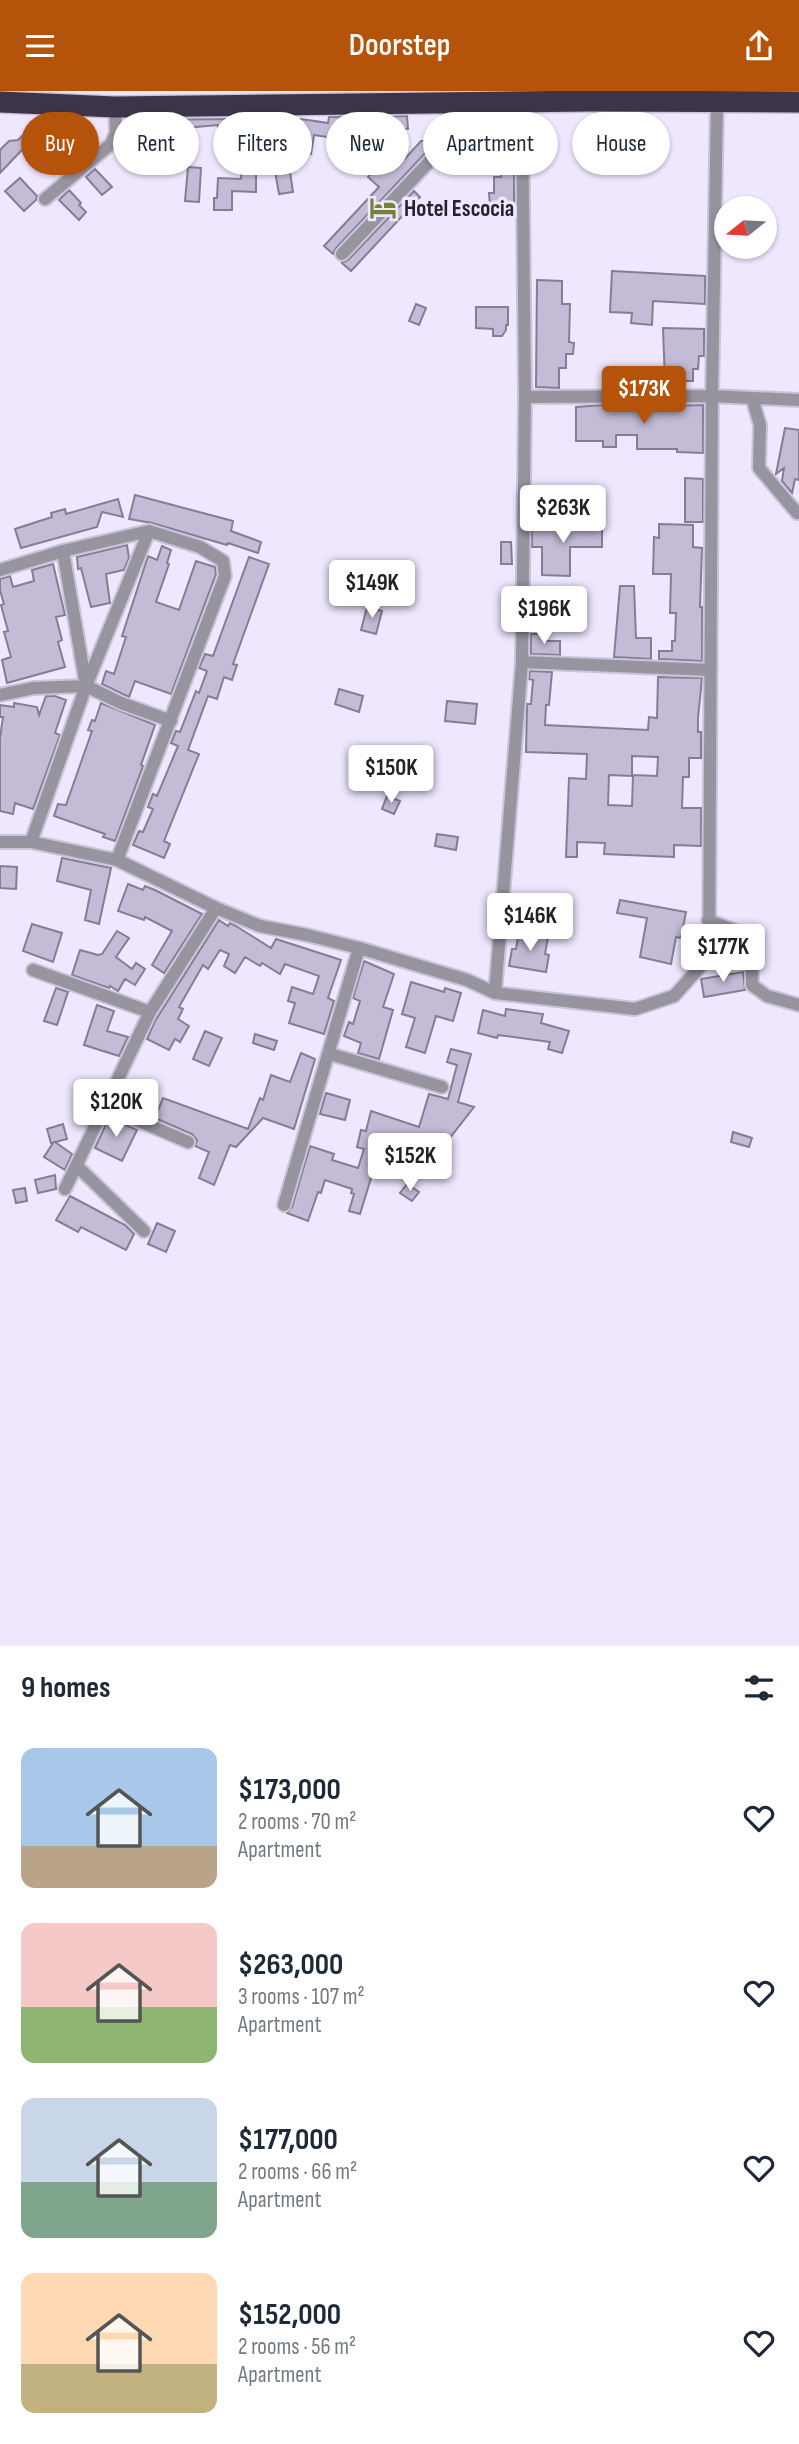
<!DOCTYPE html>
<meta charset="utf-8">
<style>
body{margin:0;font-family:"Sofia Sans Condensed",sans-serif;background:#f6f6f7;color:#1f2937;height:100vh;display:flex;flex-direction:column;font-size:26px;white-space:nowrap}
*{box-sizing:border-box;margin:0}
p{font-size:23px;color:#747a83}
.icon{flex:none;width:38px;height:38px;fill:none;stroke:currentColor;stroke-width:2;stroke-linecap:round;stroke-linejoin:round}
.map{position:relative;height:1555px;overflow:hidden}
.side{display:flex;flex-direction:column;background:#fff;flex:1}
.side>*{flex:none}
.banner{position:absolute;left:21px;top:21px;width:758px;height:63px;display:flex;gap:14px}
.needle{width:46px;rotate:252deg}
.fabs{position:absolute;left:714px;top:105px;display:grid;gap:14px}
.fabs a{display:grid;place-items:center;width:63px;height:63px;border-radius:50%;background:#fff;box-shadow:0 2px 5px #0004;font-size:35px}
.price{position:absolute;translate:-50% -60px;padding:0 16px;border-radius:7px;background:#fff;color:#222;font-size:23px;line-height:46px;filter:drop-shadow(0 2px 4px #0008)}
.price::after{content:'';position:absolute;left:50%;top:42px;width:21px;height:16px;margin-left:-10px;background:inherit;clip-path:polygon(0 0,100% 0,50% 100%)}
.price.current{background:#b45309;color:#fff}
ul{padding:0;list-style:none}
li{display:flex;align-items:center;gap:21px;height:175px;padding:0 21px}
li span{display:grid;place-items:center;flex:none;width:196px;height:140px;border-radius:14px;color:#555}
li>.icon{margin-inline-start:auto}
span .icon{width:84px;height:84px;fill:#fffc;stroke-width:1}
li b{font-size:30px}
h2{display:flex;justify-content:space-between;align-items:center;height:84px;padding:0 21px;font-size:30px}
.pill{padding:0 24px;border-radius:32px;background:#fff;box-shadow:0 2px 5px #0004;font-size:24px;line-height:63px}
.pill.current{background:#b45309;color:#fff}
header{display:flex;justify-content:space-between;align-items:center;height:91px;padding:0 21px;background:#b45309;color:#fff;font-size:32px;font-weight:600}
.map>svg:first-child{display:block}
.building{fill:#c4bcd7;stroke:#857d97;stroke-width:2;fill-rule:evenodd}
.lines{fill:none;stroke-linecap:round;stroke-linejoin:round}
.street-casing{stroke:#cac4d8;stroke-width:16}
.highway-casing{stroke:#cac4d8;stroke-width:24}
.street{stroke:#97939f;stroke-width:12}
.highway{stroke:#3b344a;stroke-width:21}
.labels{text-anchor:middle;stroke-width:7;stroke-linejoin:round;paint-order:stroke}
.poi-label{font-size:23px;font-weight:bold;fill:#25222d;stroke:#eee7fe;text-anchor:start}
</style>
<header><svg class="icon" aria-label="menu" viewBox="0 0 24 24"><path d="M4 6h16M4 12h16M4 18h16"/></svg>Doorstep<svg class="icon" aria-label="share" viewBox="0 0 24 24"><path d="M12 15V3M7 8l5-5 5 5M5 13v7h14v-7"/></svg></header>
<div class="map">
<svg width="799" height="1555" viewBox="0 0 799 1555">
<rect width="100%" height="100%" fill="#eee7fe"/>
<!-- building -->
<path class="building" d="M497,24H513L514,52L499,53V59L481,60V52L454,53L456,43L472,44V31L498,30Z
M407,25L408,38L377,36V26Z
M329,26H344L341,48L314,44L311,63L287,60L286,82L290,81L293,101L279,103L275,80L256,79V101L232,100V119H214V107H217L218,87L241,88L242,58H224V41H218V34L174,38V43H170L167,50L163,76L148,73L152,46L128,47L139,37L133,29L233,28V44L259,45L260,27H275V35L300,36L301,28L328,32Z
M32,35L39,41L0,82V59L9,50L18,49Z
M86,39L97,54L58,83L49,72L68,58L65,54Z
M346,44L355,45L352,63L344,62Z
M421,50H424L431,56L336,157L333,163L324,155L379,96L368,86L388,63L400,73Z
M456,58L462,66L448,77L443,69Z
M188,76L201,77L199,111L185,110Z
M95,78L112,96L102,104L86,86Z
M501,79H514V116L490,117L489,102H494V86H501Z
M20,87L37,105L36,109L24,120L5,100Z
M69,99L81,112L79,114L86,121L79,129L59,109Z
M414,100L420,106L351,180L342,172L348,169Z
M612,180L705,185V213L653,210L652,234L631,232L632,222L610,221Z
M537,189L562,190V213H570L569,251L574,252L573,263H566V277H559V297L536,296Z
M416,213L426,217L419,234L409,230Z
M476,216H508V234H506V239L502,245H493V238L476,237Z
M663,237L704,238V265H699L698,278H693V290H685V294L674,293V290H665Z
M603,314H629V317H651L663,315L703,314V362L677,361V358H637V344H616V356H603V350H576V316Z
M785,337L799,339V389L795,388L792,402L782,390L784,377L776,383Z
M685,387L703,388V431H685Z
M135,404L233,430L231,440L261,451L258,462L228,452L227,454L152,432L129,428Z
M118,408L123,426L102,421L97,436L21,457L15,438L52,426L51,422L65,418L66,423Z
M659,433L693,434V456L702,457L700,516H702V570L659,568V560H672V550H675L676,522H670L671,483H653L654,446L659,447Z
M602,434V456H570V485L542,484V456H532V435Z
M501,451H511L512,473H501Z
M127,454L129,467L124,479L106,483L110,512L91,516L81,477L78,478L77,466Z
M162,455L171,459L167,472L169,473L156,511L179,519L196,470L215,476L216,483L171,603L135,590L129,606L102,593L106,580L114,583L126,546L122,545L148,465L157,469Z
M249,466L269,473L233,573L237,574L232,589L224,586L217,608L208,605L188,659L199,663L164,750L170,753L164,767L133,754L139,740L143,741L153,718L148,716L153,703L157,705L178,655L171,652L176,640L180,641L196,600L199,602L207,580L199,577L205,563L213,565Z
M53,473L65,524L56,526L62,549L58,551L65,576L7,592L2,569L11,566L4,541L8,540L1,514L4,513L0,499V488L10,485L13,496L34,490L32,479Z
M620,495H634L636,547H651V568L614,566Z
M531,506L565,508L564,527L531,525Z
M367,516L382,520L376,543L361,539Z
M531,543H546V550H560V564L531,563Z
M530,580L552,581L549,614H546L545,634L648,639L649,626L657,627L658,586L702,587L698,627V641H701V667H689V686H683L682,717H701V755L674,754V766L604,763L605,752L577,751V766H566L569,687L586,688L587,663L526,661L527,613H531L533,589L529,588ZM632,665L658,666L657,685L633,684L632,715L608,714L609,684L632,685Z
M339,598L363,605L359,621L335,613Z
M46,605H55L66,609L55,642L60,644L33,718L15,712L13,723L0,720V647L3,626H0V614L14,616V612L37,616L39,624Z
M447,610L477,613L475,633L445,630Z
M101,612L155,634L141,674L143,675L115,750L103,746L105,743L54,725L58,713L66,714L92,640L88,639L92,629L95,630Z
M387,705L400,710L394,723L382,718Z
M437,743L458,746L456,759L435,755Z
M62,767L111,777L99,833L85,829L91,799L57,790Z
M0,775L17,776L16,798L0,797Z
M128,793L143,799L145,795L155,799L202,823L164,882L152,874L172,840L145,826L144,829L118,820Z
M620,809L686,821L681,847L676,846L671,873L640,866L647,827L617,822Z
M219,829L228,835L230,832L236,835L271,857L276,848L341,869L328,907L334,910L324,943L289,932L295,912L288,910L292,896L313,903L319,885L285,873L280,883L262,872L260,875L245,866L235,882L224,875L229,863L220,859L208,878L203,874L179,916L183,918L178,928L189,935L180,951L175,948L169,959L147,948L155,930Z
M32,833L62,842L53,871L23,860Z
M117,840L129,847L116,866L132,878L136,872L145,878L135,894L125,888L118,900L110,895L109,897L72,884L80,859L98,864L102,863Z
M519,841L548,846L545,863L549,864L546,881L509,875L512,858H516Z
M364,870L394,883L383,916L393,919L379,968L358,962L361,952L344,945L349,931L353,933L360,910L353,907Z
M743,881L745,899L704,906L701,888Z
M411,891L444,901L445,897L461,902L453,930L436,925L425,962L406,956L415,927L402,923Z
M56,897L68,901L57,934L44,930Z
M97,914L114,920L107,940L128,946L119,965L84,954Z
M506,918L543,923L541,932L569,940L562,962L548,958L550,951L498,944L497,947L478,942L483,919L505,925Z
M205,940L222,947L209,975L193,968Z
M255,943L277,950L274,959L253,952Z
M451,958L471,963L458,1011L474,1016L449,1048L443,1046L436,1068L421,1063L419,1070L380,1058L360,1123L349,1120L354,1103L351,1102L352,1098L325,1089L321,1102L318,1101L308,1130L287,1122L292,1116L310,1055L334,1063L332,1069L358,1077L364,1058L357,1056L361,1039L366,1040L371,1020L419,1036L429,1003L448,1008L457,974L447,971Z
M301,962L315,968L294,1038L263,1027L236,1056L230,1054L214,1094L199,1087L209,1061L195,1055L197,1049L192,1043L155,1027L163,1007L248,1038L260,1007L263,1009L271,984L290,991Z
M127,989L136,993L126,1015L117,1011Z
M326,1002L350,1009L345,1029L320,1023Z
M109,1027L137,1039L122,1070L95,1057Z
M63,1033L67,1048L55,1051L72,1063L65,1079L44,1066L53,1052H51L47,1038Z
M733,1041L752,1047L749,1056L731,1051Z
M55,1084L56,1098L38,1102L35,1089Z
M407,1093L419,1101L412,1110L400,1102Z
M25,1097L27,1110L16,1112L13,1099Z
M70,1105L125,1134L134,1143L126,1159L81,1136L78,1141L56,1129Z
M157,1132L175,1140L166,1161L148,1153Z"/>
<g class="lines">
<!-- street casing -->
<g class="street-casing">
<path id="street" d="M45,108L111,53L116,42L115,16
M342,163L445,54L449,36L447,12
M525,306L712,305L799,309
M752,307L760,334L759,377L797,422
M63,460L86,595
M0,479L63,460L149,440L200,456L223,470L225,485L117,769
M522,571L710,579
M0,604L34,597L86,595L121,612L171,630
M0,751H31L117,769L216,817L260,835L307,844L359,857L467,889L495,902L635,918L674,905L709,866L712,305L717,10
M31,751L86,595L149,440
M708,829L741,842L752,868V894L767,905L799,914
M33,879L150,921
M495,902L522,571L525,306L522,11
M330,963L442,996
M104,1015L188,1051
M77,1075L144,1140
M65,1098L150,921L216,817
M284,1114L359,857"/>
</g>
<!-- highway casing -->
<g class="highway-casing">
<path id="highway" d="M0,11L115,16L591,10L799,11"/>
</g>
<!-- street -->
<use href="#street" class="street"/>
<!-- highway -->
<use href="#highway" class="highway"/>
</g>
<!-- icons -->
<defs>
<g id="hotel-bare" transform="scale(2.1)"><path d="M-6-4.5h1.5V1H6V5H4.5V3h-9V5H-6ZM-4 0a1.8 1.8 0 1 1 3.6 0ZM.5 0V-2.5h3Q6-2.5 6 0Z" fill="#738332" stroke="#eee7fe" stroke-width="2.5" paint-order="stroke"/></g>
</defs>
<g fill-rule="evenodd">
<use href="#hotel-bare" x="383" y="117"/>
</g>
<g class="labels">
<!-- poi labels -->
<g class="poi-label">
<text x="404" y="125">Hotel Escocia</text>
</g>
</g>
</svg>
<div class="fabs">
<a><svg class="needle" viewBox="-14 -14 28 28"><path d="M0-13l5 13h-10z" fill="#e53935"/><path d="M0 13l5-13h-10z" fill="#747a83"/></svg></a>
</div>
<b class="price current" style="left:644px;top:335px">$173K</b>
<b class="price" style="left:563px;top:454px">$263K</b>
<b class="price" style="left:372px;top:529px">$149K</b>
<b class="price" style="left:544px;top:555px">$196K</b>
<b class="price" style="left:391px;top:714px">$150K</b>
<b class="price" style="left:530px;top:862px">$146K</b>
<b class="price" style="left:723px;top:893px">$177K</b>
<b class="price" style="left:116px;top:1048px">$120K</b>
<b class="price" style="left:410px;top:1102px">$152K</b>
<div class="banner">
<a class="pill current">Buy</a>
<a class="pill">Rent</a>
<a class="pill">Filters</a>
<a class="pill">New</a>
<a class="pill">Apartment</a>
<a class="pill">House</a>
</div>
</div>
<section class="side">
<h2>9 homes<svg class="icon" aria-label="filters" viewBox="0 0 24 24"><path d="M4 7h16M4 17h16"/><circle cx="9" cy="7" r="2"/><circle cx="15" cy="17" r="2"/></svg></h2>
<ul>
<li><span style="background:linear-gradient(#a9c7e8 70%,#b9a48a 0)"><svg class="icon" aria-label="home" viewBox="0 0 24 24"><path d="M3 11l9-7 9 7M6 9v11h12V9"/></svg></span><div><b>$173,000</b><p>2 rooms · 70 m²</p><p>Apartment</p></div><svg class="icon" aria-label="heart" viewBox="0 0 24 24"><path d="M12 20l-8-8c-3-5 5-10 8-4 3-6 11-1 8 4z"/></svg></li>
<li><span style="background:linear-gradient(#f6c9c9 60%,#8fb573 0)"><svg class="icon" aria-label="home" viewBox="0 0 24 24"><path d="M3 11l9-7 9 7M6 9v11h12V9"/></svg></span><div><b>$263,000</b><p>3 rooms · 107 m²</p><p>Apartment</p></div><svg class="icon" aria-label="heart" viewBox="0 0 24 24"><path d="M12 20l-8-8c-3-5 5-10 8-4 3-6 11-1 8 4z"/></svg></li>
<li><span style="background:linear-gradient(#c9d6e8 60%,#7fa58c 0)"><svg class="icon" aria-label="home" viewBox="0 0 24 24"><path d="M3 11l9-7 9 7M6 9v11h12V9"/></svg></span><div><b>$177,000</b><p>2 rooms · 66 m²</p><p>Apartment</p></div><svg class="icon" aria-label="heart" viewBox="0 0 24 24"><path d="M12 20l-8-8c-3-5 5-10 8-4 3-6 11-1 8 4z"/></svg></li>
<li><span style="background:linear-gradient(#ffd9b3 65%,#c2b280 0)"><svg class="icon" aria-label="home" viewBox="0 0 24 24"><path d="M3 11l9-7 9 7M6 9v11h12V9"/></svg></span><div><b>$152,000</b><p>2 rooms · 56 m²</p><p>Apartment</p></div><svg class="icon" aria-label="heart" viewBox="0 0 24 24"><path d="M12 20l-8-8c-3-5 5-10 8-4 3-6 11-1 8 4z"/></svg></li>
</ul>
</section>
